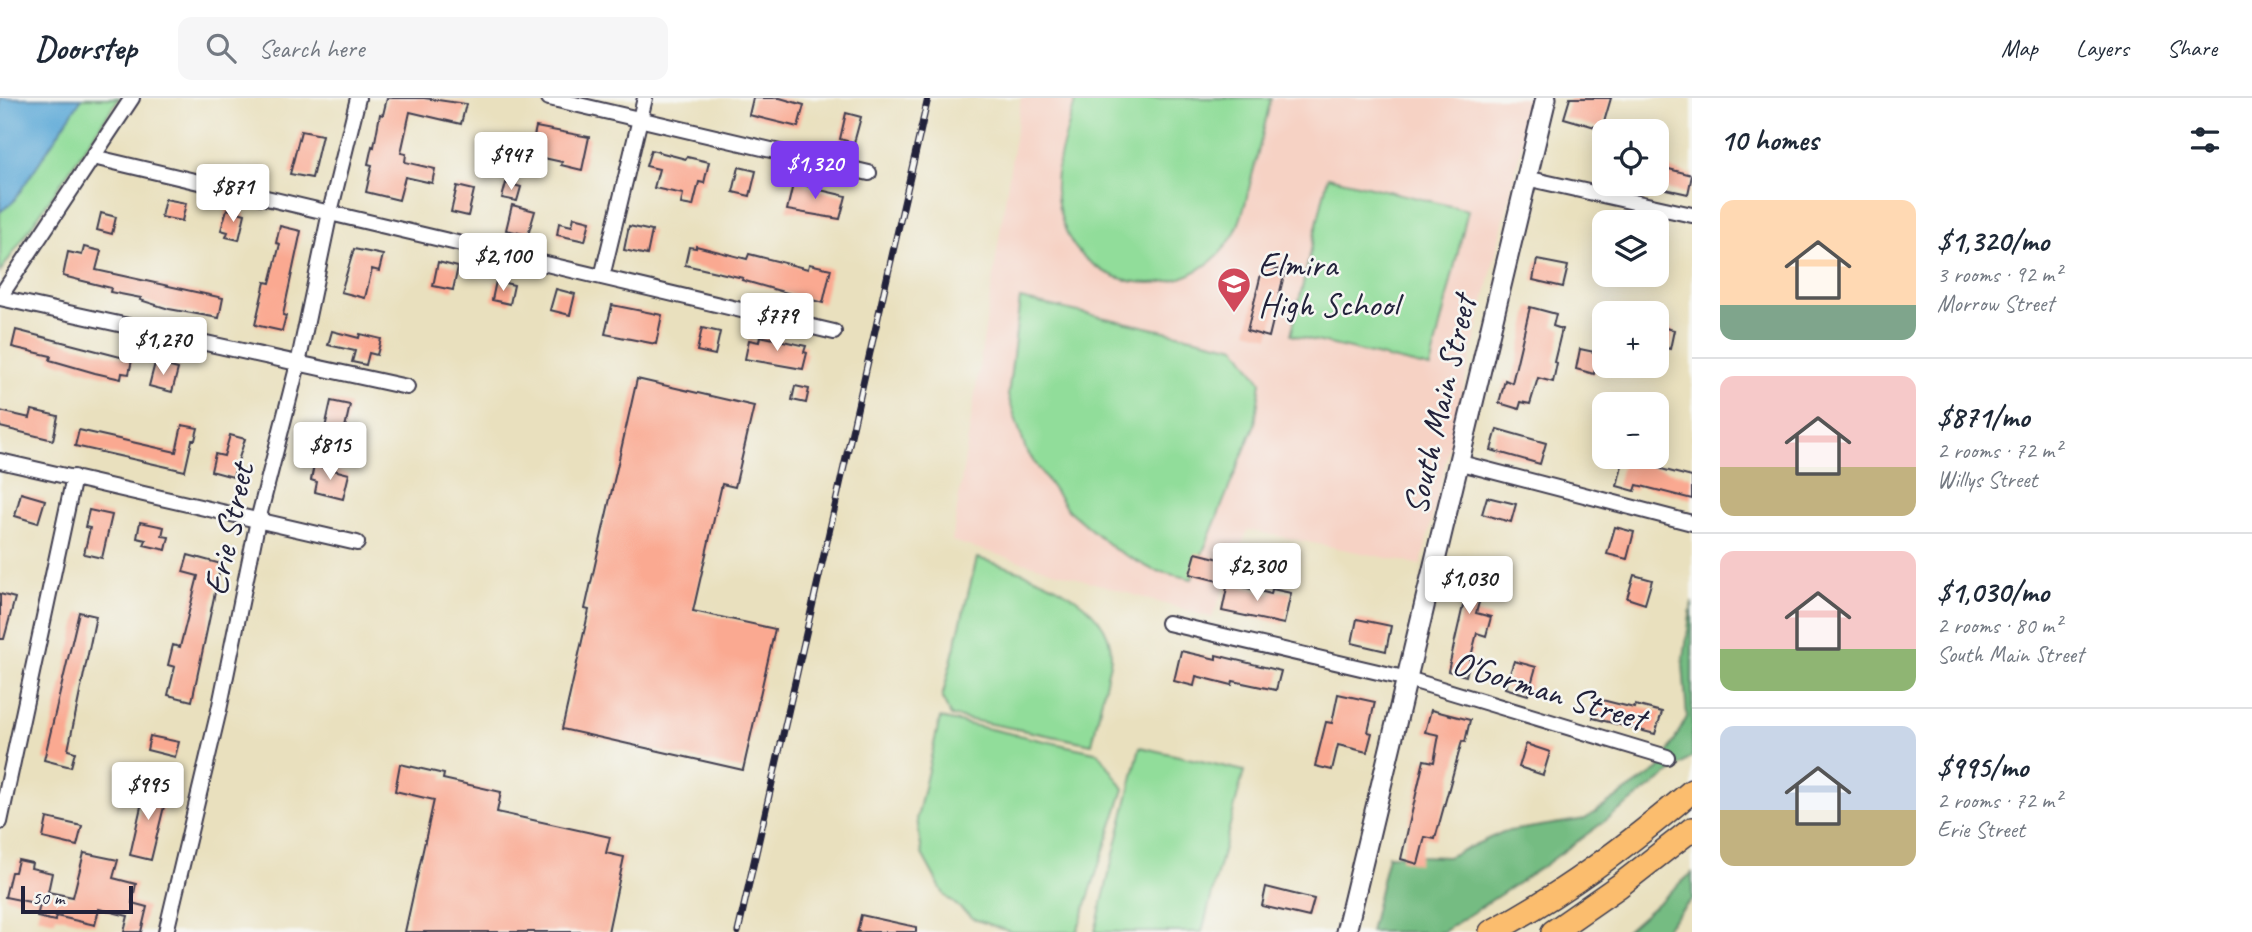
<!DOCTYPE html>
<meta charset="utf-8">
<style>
body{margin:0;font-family:Caveat,sans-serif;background:#f6f6f7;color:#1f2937;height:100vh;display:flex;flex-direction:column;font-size:26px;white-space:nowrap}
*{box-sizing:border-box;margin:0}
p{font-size:23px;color:#747a83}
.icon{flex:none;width:38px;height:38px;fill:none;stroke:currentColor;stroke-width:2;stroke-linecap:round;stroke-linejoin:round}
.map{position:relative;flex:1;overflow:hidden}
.details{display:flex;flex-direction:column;background:#fff;width:560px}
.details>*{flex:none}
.buttons{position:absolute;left:1592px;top:21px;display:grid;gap:14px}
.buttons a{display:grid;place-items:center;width:77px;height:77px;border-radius:14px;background:#fff;box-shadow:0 4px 18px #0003;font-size:35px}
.scale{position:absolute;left:21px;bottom:18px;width:112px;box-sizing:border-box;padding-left:7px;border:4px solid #22223b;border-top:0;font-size:19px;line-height:24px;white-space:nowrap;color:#22223b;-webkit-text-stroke:5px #f6f6f2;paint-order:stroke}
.price{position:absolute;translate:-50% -60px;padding:0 16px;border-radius:7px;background:#fff;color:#222;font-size:23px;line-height:46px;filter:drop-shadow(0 2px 4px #0008)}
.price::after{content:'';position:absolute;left:50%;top:42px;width:21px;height:16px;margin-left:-10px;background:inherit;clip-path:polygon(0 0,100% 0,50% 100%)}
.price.selected{background:#7c3aed;color:#fff}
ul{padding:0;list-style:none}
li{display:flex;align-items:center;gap:21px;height:175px;padding:0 28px}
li+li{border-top:2px solid #e0e1e3}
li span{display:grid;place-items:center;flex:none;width:196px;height:140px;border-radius:14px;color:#555}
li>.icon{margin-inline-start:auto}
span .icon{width:84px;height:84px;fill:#fffc;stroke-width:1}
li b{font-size:30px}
h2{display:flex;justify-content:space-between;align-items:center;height:84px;padding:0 28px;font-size:30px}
header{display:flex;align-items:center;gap:42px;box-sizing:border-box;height:98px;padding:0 35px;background:#fff;border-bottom:2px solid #e0e1e3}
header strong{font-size:33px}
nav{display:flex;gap:38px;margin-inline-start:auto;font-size:24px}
.search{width:490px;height:63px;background:#f6f6f7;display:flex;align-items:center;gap:18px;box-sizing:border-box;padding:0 24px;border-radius:14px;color:#747a83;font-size:26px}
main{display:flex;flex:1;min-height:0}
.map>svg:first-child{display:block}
.built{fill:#f6d2c4}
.green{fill:#91dd9a;stroke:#5a806a;stroke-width:2}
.forest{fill:#74bc82;stroke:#4b6f5e;stroke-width:2}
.water{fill:#60abd8;stroke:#41668a;stroke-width:2}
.building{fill:#faa991}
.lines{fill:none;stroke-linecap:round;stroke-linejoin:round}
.minor-casing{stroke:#403e4f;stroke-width:18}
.tertiary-casing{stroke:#403e4f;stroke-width:23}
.primary-casing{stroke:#403e4f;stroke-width:26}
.minor{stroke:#fff;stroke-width:14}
.tertiary{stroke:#fff;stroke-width:19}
.primary{stroke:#fbbd6e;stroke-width:23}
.rail-casing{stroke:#22223b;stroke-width:7}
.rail{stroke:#f6f6f2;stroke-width:4.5;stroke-dasharray:13;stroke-linecap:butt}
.labels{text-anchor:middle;stroke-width:5;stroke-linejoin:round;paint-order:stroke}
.poi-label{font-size:35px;fill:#22223b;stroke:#f6f6f2;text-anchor:start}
.street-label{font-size:35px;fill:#22223b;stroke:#f6f6f2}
</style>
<header>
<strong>Doorstep</strong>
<div class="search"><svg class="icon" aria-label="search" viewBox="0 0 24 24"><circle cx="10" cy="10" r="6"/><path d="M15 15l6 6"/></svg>Search here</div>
<nav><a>Map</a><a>Layers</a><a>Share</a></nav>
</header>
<main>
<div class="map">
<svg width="1692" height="834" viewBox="0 0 1692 834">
<rect width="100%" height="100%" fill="#f6f6f2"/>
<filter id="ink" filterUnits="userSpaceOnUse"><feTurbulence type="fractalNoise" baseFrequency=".0143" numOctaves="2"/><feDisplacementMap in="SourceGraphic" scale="14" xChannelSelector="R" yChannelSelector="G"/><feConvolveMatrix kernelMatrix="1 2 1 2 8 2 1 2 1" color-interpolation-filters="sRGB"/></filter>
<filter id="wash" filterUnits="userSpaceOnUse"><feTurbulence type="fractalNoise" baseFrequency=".00686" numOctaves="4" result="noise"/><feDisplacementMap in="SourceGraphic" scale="28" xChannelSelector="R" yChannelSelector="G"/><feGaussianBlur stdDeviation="1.57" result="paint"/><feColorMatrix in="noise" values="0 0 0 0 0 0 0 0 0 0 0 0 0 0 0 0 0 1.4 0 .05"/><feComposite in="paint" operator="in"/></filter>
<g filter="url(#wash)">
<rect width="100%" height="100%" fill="#e9e0be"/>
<!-- built -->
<path class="built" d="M1021,0H1533L1421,467L1248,432L1212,520L952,443Z"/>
<!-- green -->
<path class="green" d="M0,0H119L0,174Z
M1076,0H1271C1265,26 1259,52 1252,78C1247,98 1243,120 1233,138C1199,194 1121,201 1078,153C1065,139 1058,112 1056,94C1054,69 1070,25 1076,0Z
M1328,79L1468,112L1430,270L1291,237Z
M1020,201L1236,249L1261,284L1255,326L1192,481L1153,472L1114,451L1068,412L1026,352L1008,298Z
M977,460C1021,472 1111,499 1111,557C1111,565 1107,575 1106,583C1101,604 1097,625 1092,646L951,618L942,600Z
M940,620L1099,655L1124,691L1077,834H1011L974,821L945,798L922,756L917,720Z
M1140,649L1244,673L1202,834H1095Z"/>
<!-- forest -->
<path class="forest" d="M1692,504V659L1545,767L1443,834H1370L1388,757L1448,759L1503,734L1585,721L1659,671L1687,619L1683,566Z
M1692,775V801L1662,834H1625Z"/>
<!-- water -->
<path class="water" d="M0,0H82L13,104L0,114Z"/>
<g id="blocks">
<!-- building -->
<path class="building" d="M387,0H424L466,6L461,26L410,14L401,55L406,56L405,64L435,71L432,85L405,79L399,102L366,94L372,67L368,66L372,48L374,49L380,16L383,17Z
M753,0H780L804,7L798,29L749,17Z
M1570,0H1611L1602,31L1564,20Z
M846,15L861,19L854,45L840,41Z
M536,29L589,39L582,72L561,67L562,64L530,57Z
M301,33L322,37L312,80L290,76Z
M651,52L686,61L687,59L709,64L704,85L699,84L693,108L681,106L683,96L654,90L659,71L646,68Z
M739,69L756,73L750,98L733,94Z
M1665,70L1692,77L1688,96L1661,90Z
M794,82L806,85L805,87L816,91L846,98L840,121L787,112Z
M506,85L521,89L517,103L502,100Z
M457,88L474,92L468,118L451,114Z
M165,101L186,105L182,123L161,119Z
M512,107L535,113L528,137L506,132Z
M227,111L245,116L239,142L226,139L228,134L221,132Z
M101,115L116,119L112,136L97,132Z
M574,119L590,123L585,143L557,137L559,125L572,128Z
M280,128L301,133L283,217L286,218L282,233L255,227L265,184L270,185L280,146L276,145Z
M629,128L652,133L647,157L624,152Z
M696,148L747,161L749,156L808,171L809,166L831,171L823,205L773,191L742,182L743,180L685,167L689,149L696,150Z
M84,149L101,153L96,172L223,200L219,220L169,211L140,202L141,200L110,194L111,190L63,178L68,154L82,157Z
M354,151L383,157L379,173L372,171L365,200L341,194Z
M1537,162L1568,168L1563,189L1533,182Z
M438,164L458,169L453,192L433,188Z
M1263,168L1285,173L1269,239L1247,233Z
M496,183L514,187L510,206L492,202Z
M556,191L575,196L570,217L550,212Z
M612,207L662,217L656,246L605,236Z
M1530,209L1556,216L1553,228L1562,231L1554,264L1557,265L1553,284L1538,280L1530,306L1521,304L1519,311L1499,305L1505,282L1512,285Z
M1657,228L1674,232L1670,251L1657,248Z
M702,230L720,234L715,257L697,253Z
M16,232L132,262L129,276L122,275L121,281L95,275L50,262L51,258L12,249Z
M332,233L359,240L360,236L381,241L377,257L369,255L366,267L352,264L355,253L328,247Z
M760,238L806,248L804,254L807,255L803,271L745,261L749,242L759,244Z
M1580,251L1599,255L1594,276L1576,271Z
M155,265L178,271L172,294L149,288Z
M637,281L754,308L735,389L722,386L693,513L775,531L743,672L562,631L589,512L585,511Z
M795,288L809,291L806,305L792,302Z
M331,303L350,307L342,343L323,339Z
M32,312L58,318L53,342L0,329V313L30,320Z
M182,327L198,330L195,342H192L185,373L75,348L79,332L176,354Z
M1497,331L1546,345L1540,366L1491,352Z
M230,337L245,341L233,379L211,373L215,356L224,358Z
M1624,359H1644L1642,366L1692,379V401L1637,387L1635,393L1617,388Z
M314,367L349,376L343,401L315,394L317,384L311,382Z
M21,395L45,402L38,425L15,418Z
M1487,399L1516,406L1511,424L1482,416Z
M89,412L112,417L102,460L84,456L90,430L85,429Z
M140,424L164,429L162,438L169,439L166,452L144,447L146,442L137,440Z
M1615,429L1634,434L1627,461L1607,456Z
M1196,455L1224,462L1218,483L1190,476Z
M188,457L221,466L192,603L168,597L175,569L168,567L173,547L180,549L198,478L183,474Z
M1460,467L1495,476L1491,492L1483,490L1476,515L1491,519L1486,538L1477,535L1466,578L1448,573L1465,499L1453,496Z
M1634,477L1652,482L1645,506L1627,500Z
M1228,485L1271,496L1272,491L1291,495L1284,526L1222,513Z
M0,496L15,500L4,541H0Z
M79,514L96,518L68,652L75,654L71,669L44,662Z
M1357,521L1391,528L1386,553L1352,545Z
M1181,553L1216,561V557L1281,573L1276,592L1233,583L1232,587L1196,578L1194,588L1174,583Z
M1514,563L1536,569L1528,597L1505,590Z
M1338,596L1375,604L1368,634L1372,635L1367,654L1338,647L1332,672L1315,668L1326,624L1332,625Z
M1598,601L1634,610L1635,607L1662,614L1655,636L1593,620Z
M1431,612L1470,622L1465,644L1462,643L1435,741L1425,739L1418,766L1401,761L1424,662L1434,664L1439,637L1425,634Z
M150,638L179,644L175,659L147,652Z
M1526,646L1550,654L1543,677L1519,669Z
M400,666L444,676L443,681L501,694L497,714L610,739L606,755L624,759L608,834H405L434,702L395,693Z
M137,689L167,696L151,762L130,757L142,704L134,702Z
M47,720L82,728L77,748L43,740Z
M84,755L118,762L113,780L136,786L132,805L147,809L141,834H124L128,818L99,811L95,827L56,818L55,823L37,819L40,806L5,799L11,774H15L18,762L32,765L31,770L52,775L48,794L73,799Z
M1266,789L1314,801L1309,819L1262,808Z
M861,817L916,829V834H857Z"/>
</g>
</g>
<g filter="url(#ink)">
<use href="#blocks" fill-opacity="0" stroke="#403e4f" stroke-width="2"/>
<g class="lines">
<!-- minor casing -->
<g class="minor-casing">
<path id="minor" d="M549,0L869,75
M93,59L834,234
M1526,80L1692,117
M602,179L645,0
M0,199L132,0
M0,200L407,289
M0,363L357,445
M1457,364L1692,425
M1168,525L1408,581L1667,659
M0,724L74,379
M166,834L219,612L258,422L298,266L330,114L358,0"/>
</g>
<!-- tertiary casing -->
<g class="tertiary-casing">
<path id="tertiary" d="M1346,834L1546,0"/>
</g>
<!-- primary casing -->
<g class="primary-casing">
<path id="primary" d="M1491,834C1564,796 1629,746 1692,693
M1553,834L1619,788L1692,731"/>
</g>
<!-- minor -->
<use href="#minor" class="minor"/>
<!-- tertiary -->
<use href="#tertiary" class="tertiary"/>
<!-- primary -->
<use href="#primary" class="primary"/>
<!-- rail casing -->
<g class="rail-casing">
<path id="rail" d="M738,834L928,0"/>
</g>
<!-- rail -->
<use href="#rail" class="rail"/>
</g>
</g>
<!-- icons -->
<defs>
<g id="school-pin" transform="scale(1.75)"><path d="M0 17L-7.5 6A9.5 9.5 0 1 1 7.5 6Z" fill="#d1495b" stroke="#f6f6f2"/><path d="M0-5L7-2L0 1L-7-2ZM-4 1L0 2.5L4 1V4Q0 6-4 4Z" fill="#fff"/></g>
</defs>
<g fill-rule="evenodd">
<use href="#school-pin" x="1234" y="186"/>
</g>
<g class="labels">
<!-- poi labels -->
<g class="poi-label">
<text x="1258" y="178">Elmira<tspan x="1258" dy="40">High School</tspan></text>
</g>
<!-- street labels -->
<g class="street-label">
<text transform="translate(1439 307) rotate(-77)" y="12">South Main Street</text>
<text transform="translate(228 431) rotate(-78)" y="12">Erie Street</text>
<text transform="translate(1549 592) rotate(17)" y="12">O'Gorman Street</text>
</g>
</g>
</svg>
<div class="buttons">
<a><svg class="icon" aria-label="locate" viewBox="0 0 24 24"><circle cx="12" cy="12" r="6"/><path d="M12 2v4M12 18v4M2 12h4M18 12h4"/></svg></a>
<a><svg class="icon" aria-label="layers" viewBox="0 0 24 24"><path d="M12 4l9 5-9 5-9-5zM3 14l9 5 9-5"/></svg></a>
<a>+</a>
<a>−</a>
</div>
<div class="scale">50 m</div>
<b class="price" style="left:511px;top:94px">$947</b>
<b class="price selected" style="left:815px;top:103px">$1,320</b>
<b class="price" style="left:233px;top:126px">$871</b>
<b class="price" style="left:503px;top:195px">$2,100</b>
<b class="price" style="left:777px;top:255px">$779</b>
<b class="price" style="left:163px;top:279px">$1,270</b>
<b class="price" style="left:330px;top:384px">$815</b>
<b class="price" style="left:1257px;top:505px">$2,300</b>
<b class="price" style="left:1469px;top:518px">$1,030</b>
<b class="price" style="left:148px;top:724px">$995</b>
</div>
<section class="details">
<h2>10 homes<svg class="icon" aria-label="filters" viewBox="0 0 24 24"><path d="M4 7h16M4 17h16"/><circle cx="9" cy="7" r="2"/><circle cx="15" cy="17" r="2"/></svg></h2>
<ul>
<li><span style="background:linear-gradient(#ffd9b3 75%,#7fa58c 0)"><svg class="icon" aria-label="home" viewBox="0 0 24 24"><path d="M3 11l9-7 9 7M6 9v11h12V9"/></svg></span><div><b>$1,320/mo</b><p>3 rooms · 92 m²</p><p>Morrow Street</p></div></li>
<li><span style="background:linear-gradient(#f6c9c9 65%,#c2b280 0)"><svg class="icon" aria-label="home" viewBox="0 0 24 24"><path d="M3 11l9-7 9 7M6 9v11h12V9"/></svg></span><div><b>$871/mo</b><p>2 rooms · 72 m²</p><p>Willys Street</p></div></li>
<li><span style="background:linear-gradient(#f6c9c9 70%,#8fb573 0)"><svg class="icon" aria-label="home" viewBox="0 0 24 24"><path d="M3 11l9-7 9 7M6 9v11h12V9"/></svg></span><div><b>$1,030/mo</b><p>2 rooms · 80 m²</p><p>South Main Street</p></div></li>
<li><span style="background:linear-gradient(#c9d6e8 60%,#c2b280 0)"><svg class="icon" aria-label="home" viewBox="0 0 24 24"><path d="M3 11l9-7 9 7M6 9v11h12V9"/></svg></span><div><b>$995/mo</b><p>2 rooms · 72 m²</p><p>Erie Street</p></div></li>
</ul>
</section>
</main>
